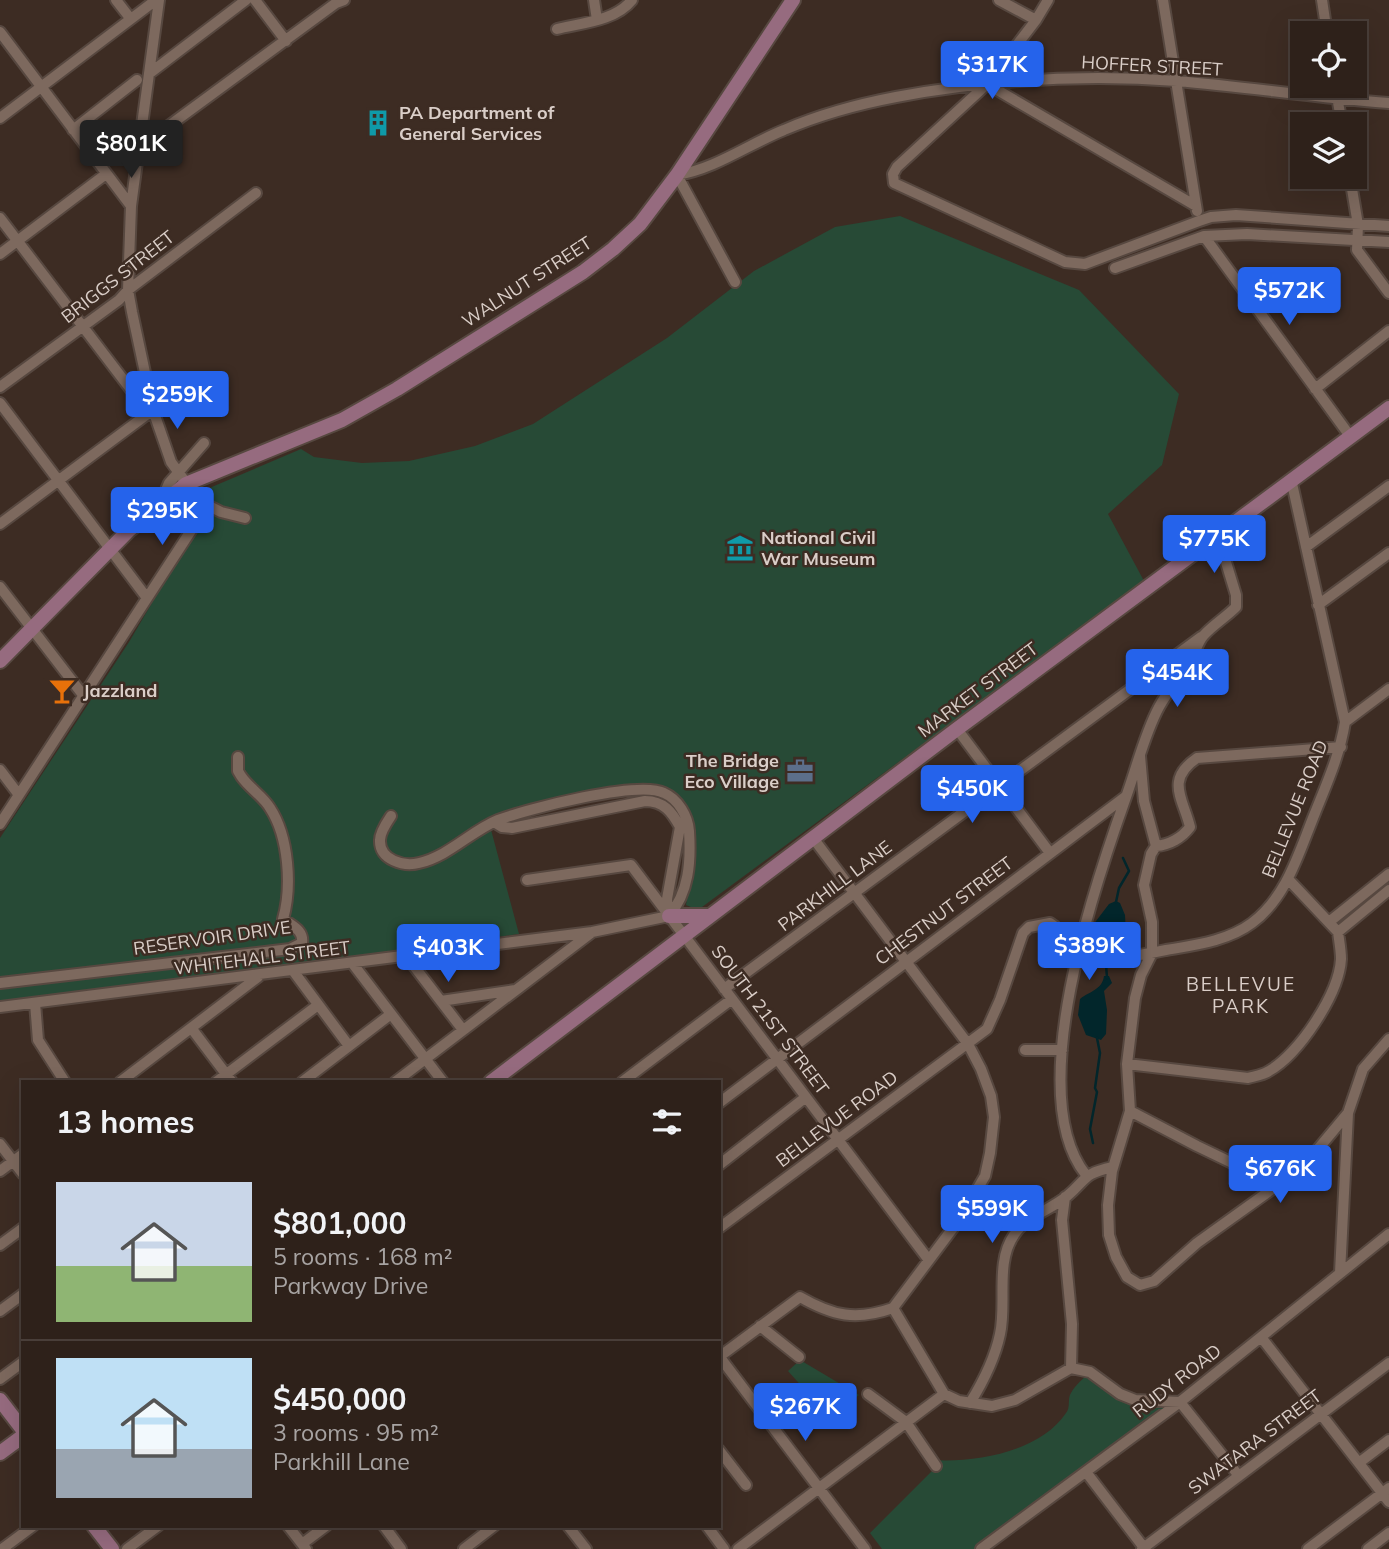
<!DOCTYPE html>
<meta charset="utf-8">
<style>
body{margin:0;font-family:Mulish,sans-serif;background:#3a2e27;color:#f1f3f6;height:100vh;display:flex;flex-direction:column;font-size:26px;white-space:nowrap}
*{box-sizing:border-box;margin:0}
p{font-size:23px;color:#a7a3a2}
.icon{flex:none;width:38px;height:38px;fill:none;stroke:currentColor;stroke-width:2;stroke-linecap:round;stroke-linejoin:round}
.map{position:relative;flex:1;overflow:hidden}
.panel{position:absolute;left:21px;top:1080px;width:700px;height:448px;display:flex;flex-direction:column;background:#2e211a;border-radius:0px;box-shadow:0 7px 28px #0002,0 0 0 2px #493e39}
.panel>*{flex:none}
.controls{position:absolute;left:1290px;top:21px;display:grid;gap:14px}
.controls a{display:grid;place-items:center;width:77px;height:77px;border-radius:0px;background:#2e211a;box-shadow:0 7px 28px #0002,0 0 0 2px #493e39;font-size:35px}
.price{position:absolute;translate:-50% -60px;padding:0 16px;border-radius:7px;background:#2563eb;color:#fff;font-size:23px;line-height:46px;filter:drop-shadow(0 2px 4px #0008)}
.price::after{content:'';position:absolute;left:50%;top:42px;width:21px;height:16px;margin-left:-10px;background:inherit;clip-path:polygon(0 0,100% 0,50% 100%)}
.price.current{background:#222;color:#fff}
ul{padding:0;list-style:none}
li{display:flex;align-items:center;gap:21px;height:175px;padding:0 35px}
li+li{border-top:2px solid #493e39}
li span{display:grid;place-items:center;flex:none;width:196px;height:140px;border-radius:0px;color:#555}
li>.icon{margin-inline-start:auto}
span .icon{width:84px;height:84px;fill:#fffc;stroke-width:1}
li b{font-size:30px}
h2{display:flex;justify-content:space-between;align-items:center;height:84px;padding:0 35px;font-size:30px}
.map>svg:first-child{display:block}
.green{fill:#274a36}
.water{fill:#02262b}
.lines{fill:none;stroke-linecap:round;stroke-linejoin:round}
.stream{stroke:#02262b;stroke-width:2.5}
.minor-casing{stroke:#574840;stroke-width:14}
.major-casing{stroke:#574840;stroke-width:18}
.minor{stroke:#7d695e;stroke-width:10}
.major{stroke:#966b7f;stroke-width:14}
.labels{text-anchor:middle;stroke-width:5;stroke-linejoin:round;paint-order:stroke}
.street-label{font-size:18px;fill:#dacec8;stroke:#3d2c23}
.poi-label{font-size:18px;font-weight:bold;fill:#dacec8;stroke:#3d2c23;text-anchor:start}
.neighbourhood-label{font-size:19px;letter-spacing:2px;fill:#dacec8;stroke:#3d2c23}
</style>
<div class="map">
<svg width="1389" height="1549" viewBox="0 0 1389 1549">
<rect width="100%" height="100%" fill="#3d2c23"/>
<!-- green -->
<path class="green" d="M900,216L1079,290L1179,394L1162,465L1108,514L1144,581L698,910L686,905L696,835L692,819L663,788L649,784H631L532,803L490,826L519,934L0,1002V838L129,642L203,516L207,489L301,449L314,457L362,463L409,461L475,446L533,424L667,338L754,271L835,227Z
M800,1360L859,1395L830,1418L788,1371Z
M1090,1372L1120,1394L1180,1402L977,1549H882L870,1533L936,1467L932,1460C975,1463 1040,1452 1066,1413C1071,1407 1067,1399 1071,1393C1075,1385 1084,1378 1090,1372Z"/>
<!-- water -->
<path class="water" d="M1116,901L1120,903L1125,915L1126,934L1118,945L1101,949L1095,941L1093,925L1109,904Z
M1104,976H1109L1112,983L1104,991L1107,1010L1106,1034L1101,1040L1086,1035L1078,1015L1080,999C1090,991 1102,990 1104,976Z"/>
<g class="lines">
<!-- stream -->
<path class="stream" d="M1116,902L1119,888L1129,871L1123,858
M1106,964L1107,978
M1093,1143L1090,1129L1097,1092L1095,1088L1100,1053L1097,1038"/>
<!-- minor casing -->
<g class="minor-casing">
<path id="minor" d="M116,0L130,18
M159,0L131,206L128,290L132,312L153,410L171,462L195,495L207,505L221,512L245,518
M255,0L286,41
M594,0L597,20
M999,0L1036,20
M1048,0L1036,20L987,84L897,167L893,174L894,183L1065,262L1085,264L1199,221L1211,217L1236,215L1389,226
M1163,0L1197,211
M1322,0L1327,33
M557,29C582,23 615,21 632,0
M0,32L131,206
M150,73L246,0
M987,84L1196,206
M1335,86L1342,124
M0,118L156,0
M73,130L137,80
M140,147L336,3L344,0
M1350,177L1358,225L1357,250L1389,293
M0,218L132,391L153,410
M1204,236L1350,436
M0,254L106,174
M1115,268L1204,236L1247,234L1389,242
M735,282L677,175C715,169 749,144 784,130C819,115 859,104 896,97C988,80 1084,74 1177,81C1248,87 1318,98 1389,103
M0,387L119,300L128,290L256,193
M1315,389L1389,331
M0,403L147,598
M161,502L169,483L204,443
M0,524L153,410
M1306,547L1389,486
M0,587L83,695
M1318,605L1389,553
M1345,722L1389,689
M957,729L1050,853
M1140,756L1144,801L1156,846L1151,854L1144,885L1152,922V953L1141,975L1135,998L1127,1064L1130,1111L1112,1171L1108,1205L1109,1235L1116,1257L1127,1277L1140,1285L1154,1281L1197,1243L1303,1167L1348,1113
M0,770L19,795
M391,816C387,822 380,832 380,840C379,860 404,867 419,863C449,856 471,831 498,820C527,809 639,780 664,793C678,799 688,816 689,831C691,862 689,892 669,916
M494,822L502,827L512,828L645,801C664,801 672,812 680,827L667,899L668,913
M0,824L194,526C199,515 201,507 195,495
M813,838L968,1044L981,1069L991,1096L994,1117L990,1153L985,1176L959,1220L893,1308
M1156,846C1169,845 1182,838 1190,827C1183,798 1165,780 1197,758L1341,747
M527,880L631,865L928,1259
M1329,922L1389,874
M1338,932L1389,890
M407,957L463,1030
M353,964L443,1082
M294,972L349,1046
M0,983L290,949L302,943C304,930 292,926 283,919C292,887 289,837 270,808C263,796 249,788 241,776L238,771V757
M724,989L1201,637
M441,1001L515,990
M35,1003L38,1040L65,1082
M0,1007L592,932L669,916
M192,1029L232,1082
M1025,1050H1062
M1127,1064L1248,1078C1255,1076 1263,1075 1269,1071C1299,1054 1339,994 1341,959C1341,950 1339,940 1338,932L1288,879
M120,1082L258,977
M216,1082L318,1005
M302,1082L391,1014
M395,1082L591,933
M622,1082L732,999
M719,1103L1125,797
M1130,1111L1197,1146L1280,1186
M0,1144L23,1174
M719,1165L806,1097
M0,1171L23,1154
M1086,1175C1022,1095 1095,884 1126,797C1137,767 1144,735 1159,707C1168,690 1182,675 1192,658C1196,651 1198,641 1204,635C1213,625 1226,617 1236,607V595L1218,536
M1065,1197L1062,1220L1072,1324L1071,1368
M719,1228L987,1029L1000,1000L1023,933L1029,927L1050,923C1065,932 1075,952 1092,956C1111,961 1147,954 1166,950C1195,945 1228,941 1252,923C1287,897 1299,852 1315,813C1327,783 1340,754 1345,722L1291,479
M0,1245L23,1228
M1340,1273L1348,1113L1363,1069L1389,1039
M893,1308L944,1394L959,1401L992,1406L1015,1400L1071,1368L1090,1372L1120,1394L1135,1400L1180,1402L1239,1476
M0,1311L23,1294
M760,1326L799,1357
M1261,1337L1389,1502
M719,1356L865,1549
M719,1357L800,1297C833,1316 856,1321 893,1308
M0,1379L23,1362
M868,1394L906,1422L936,1466
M970,1403C983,1382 995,1358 1000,1334C1007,1304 995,1262 1014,1235C1025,1217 1050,1210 1066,1197C1088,1179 1081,1174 1113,1167
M719,1450L746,1485
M1360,1462L1389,1440
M1086,1472L1145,1549
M288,1526L306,1549
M384,1526L401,1549
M568,1526L586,1549
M707,1526L724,1549
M302,1544L326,1526
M2,1549L33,1526
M127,1549L158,1526
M464,1549L494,1526
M738,1549L944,1394
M981,1549L1180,1402L1389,1234
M1142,1549L1389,1363
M1308,1549L1389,1488
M1368,1549L1389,1533"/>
</g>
<!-- major casing -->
<g class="major-casing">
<path id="major" d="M0,661L129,530L186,484L342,420L397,389L583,272L613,249L640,224L677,175L793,0
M669,916H709
M491,1082L957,729L1389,408
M0,1400L23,1430
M0,1453L23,1436
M94,1526L112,1549"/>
</g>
<!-- minor -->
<use href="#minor" class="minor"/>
<!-- major -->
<use href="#major" class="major"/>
</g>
<!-- icons -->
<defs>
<g id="building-bare" transform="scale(2.1)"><path d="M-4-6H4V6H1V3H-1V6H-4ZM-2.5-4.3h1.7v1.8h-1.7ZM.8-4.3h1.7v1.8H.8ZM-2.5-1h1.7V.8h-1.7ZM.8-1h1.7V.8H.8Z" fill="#0f9aa8" stroke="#3d2c23" stroke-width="2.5" paint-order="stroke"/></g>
<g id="museum-bare" transform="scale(2.1)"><path d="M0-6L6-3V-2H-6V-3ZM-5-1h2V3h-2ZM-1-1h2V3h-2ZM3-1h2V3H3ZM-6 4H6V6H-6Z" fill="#0f9aa8" stroke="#3d2c23" stroke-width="2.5" paint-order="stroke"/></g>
<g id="bar-bare" transform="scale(2.1)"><path d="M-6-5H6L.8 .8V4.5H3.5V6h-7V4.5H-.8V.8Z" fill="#e8710a" stroke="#3d2c23" stroke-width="2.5" paint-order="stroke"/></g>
<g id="office-bare" transform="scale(2.1)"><path d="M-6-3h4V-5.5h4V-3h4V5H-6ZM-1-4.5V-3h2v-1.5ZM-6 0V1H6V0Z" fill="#5c6f8a" stroke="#3d2c23" stroke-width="2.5" paint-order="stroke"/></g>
</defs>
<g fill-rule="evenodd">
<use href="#building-bare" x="378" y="123"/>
<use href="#museum-bare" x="740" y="548"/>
<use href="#bar-bare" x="62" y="691"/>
<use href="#office-bare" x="800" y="771"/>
</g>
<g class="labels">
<!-- street labels -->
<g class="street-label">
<text transform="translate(1152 66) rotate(3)" y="6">HOFFER STREET</text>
<text transform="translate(118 277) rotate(-38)" y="6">BRIGGS STREET</text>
<text transform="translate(527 282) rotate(-33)" y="6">WALNUT STREET</text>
<text transform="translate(978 690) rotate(-37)" y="6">MARKET STREET</text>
<text transform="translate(1295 809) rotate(-68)" y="6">BELLEVUE ROAD</text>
<text transform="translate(835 886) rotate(-37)" y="6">PARKHILL LANE</text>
<text transform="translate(944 911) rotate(-37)" y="6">CHESTNUT STREET</text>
<text transform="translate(212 938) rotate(-8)" y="6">RESERVOIR DRIVE</text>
<text transform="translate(262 958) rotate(-7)" y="6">WHITEHALL STREET</text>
<text transform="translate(770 1020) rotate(53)" y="6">SOUTH 21ST STREET</text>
<text transform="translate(837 1119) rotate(-37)" y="6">BELLEVUE ROAD</text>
<text transform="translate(1177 1381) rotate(-38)" y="6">RUDY ROAD</text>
<text transform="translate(1255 1442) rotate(-37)" y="6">SWATARA STREET</text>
</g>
<!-- poi labels -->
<g class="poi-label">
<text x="399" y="119">PA Department of<tspan x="399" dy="21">General Services</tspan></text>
<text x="761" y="544">National Civil<tspan x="761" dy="21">War Museum</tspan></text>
<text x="83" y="697">Jazzland</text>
<text x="779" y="767" text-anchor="end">The Bridge<tspan x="779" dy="21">Eco Village</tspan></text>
</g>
<!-- neighbourhood labels -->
<g class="neighbourhood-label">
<text x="1241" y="991">BELLEVUE<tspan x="1241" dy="22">PARK</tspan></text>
</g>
</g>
</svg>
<div class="controls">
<a><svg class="icon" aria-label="locate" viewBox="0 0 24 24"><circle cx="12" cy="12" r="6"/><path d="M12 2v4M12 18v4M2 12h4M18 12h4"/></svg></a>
<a><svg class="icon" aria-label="layers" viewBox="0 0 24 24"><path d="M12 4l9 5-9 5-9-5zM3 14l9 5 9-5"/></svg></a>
</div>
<b class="price" style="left:992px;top:101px">$317K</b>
<b class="price current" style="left:131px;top:180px">$801K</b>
<b class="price" style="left:1289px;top:327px">$572K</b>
<b class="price" style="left:177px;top:431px">$259K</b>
<b class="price" style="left:162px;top:547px">$295K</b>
<b class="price" style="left:1214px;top:575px">$775K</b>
<b class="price" style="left:1177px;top:709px">$454K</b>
<b class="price" style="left:972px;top:825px">$450K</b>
<b class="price" style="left:1089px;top:982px">$389K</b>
<b class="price" style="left:448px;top:984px">$403K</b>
<b class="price" style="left:1280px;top:1205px">$676K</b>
<b class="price" style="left:992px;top:1245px">$599K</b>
<b class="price" style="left:805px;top:1443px">$267K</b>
<section class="panel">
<h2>13 homes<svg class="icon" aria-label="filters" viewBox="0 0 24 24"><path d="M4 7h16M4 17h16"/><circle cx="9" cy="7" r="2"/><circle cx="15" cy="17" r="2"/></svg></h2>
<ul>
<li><span style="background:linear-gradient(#c9d6e8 60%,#8fb573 0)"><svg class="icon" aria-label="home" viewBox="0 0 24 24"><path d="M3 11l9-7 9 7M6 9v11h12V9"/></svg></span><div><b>$801,000</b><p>5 rooms · 168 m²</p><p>Parkway Drive</p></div></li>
<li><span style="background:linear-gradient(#bfe0f5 65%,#9aa5b1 0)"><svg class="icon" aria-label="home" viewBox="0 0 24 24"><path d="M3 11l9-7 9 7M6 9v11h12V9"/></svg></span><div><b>$450,000</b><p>3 rooms · 95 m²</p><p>Parkhill Lane</p></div></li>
</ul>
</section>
</div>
